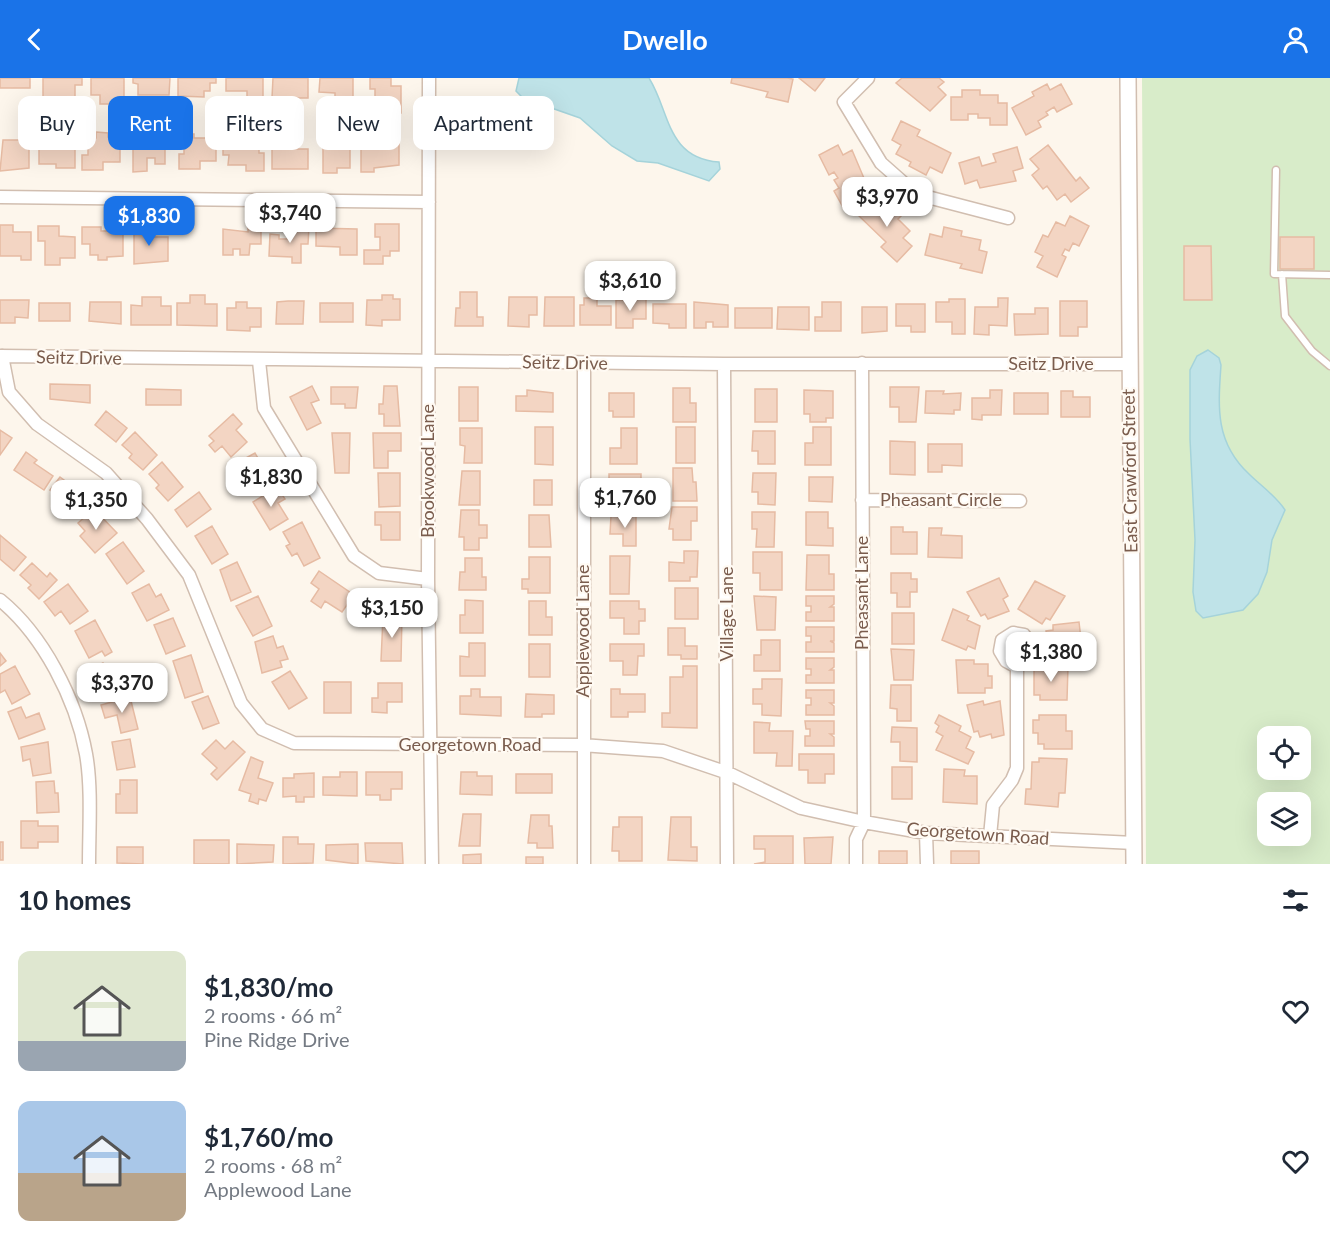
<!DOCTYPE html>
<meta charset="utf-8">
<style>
body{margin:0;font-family:Lato,sans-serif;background:#f6f6f7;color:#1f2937;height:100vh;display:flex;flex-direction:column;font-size:22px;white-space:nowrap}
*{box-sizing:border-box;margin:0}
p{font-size:20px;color:#747a83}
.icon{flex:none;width:33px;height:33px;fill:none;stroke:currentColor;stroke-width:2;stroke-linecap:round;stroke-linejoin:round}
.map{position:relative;height:786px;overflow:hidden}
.side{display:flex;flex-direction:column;background:#fff;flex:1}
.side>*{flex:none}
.banner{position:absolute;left:18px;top:18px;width:600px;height:54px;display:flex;gap:12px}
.tools{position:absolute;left:1257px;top:648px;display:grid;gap:12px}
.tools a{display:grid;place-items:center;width:54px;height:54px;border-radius:12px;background:#fff;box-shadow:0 6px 24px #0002;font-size:30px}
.price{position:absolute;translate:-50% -51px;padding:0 14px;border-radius:12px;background:#fff;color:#222;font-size:20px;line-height:39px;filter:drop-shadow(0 2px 3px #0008)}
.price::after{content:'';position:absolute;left:50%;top:36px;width:18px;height:14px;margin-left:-9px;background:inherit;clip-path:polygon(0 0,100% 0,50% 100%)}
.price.active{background:#1a73e8;color:#fff}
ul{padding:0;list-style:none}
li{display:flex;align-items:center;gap:18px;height:150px;padding:0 18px}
li span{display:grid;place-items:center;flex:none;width:168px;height:120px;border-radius:12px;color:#555}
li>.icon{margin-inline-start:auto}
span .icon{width:72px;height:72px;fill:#fffc;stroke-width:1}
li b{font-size:26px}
h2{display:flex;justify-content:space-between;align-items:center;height:72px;padding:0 18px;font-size:26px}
.tag{padding:0 21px;border-radius:12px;background:#fff;box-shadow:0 6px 24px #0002;font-size:21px;line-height:54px}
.tag.active{background:#1a73e8;color:#fff}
header{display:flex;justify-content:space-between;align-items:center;height:78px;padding:0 18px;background:#1a73e8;color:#fff;font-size:27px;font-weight:700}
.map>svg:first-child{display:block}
.green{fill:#d8ecc9;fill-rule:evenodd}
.water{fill:#bfe3e8;stroke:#a5d3da;stroke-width:1.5}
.building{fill:#f3d5c3;stroke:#e6bba3;stroke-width:1.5}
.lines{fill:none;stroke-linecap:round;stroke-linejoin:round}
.service-casing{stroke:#d1beb0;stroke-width:9}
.minor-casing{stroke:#d1beb0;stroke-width:15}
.tertiary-casing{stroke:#d1beb0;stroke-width:18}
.service{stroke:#fff;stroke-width:6}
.minor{stroke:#fff;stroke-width:12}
.tertiary{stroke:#fff;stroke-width:15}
.labels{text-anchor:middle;stroke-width:4.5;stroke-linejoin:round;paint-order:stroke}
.street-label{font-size:18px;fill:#7a5c4d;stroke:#fffaf3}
</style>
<header><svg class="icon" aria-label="back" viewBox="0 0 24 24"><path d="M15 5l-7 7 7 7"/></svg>Dwello<svg class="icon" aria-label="person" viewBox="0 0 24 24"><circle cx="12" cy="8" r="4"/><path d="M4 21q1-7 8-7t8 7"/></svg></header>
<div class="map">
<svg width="1330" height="786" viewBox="0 0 1330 786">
<rect width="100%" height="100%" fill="#fdf6ec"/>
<!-- green -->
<path class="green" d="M1142,0H1330V786H1146ZM1268,658H1300V692H1268ZM1268,724H1300V758H1268Z"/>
<!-- water -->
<path class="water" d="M519,0H649C670,33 666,80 719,84L720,91L709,103L658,85L637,83L612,68L580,40L523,20L516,13Z
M1208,272L1219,280L1221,287C1218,330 1215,364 1249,396C1260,407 1276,418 1285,432L1272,462L1267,494L1258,516L1243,532L1203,540L1196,533L1193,514L1195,462L1190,361V292L1197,278Z"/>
<!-- building -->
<path class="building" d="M0,0H30V10H0Z
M43,0H82V7H75V26H66V20H43Z
M91,0H124V20H116L115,26H100V17H91Z
M133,0H170L169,17H138V6L133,5Z
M178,0H216V5H210V13H204V19L178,18Z
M226,0H263V21H247V13H226Z
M273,0H308V20H272Z
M320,0H353V21H335V15L319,14Z
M370,0H391V8H401V35L368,34V23H375V11H370Z
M732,0H787L793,1L788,24L766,19L768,14L731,5Z
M799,0H825L815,13Z
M902,0H939L944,4L938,9L946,17L930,33L896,5Z
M1047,6L1050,12L1061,6L1072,26L1057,34L1054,29L1046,34L1048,37L1038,43L1041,49L1026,57L1012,30L1034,18L1032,14Z
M962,12H980V17H998V25H1007V47H990V40H978V36H968V42H951V19H962Z
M901,43L920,52L917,58L951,75L942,95L930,89L926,97L909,88L911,84L896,76L901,67L892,62Z
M96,54L108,55V59H120V84H103V92H82V77H88V60H96Z
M184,56H194V60H216V83H200V91H179V76H184Z
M223,56H234V60L259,61V75H264V93H246V87H228L229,77H223Z
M323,56H334V65H350V90H337V95H323Z
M57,59H75V90H56V86H39V67H57Z
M133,59H165V86H155V80H147V93L133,94Z
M272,60H294V71H308V91H272Z
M3,62H29V90L0,93Z
M374,62L399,63V87L374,90V94H361V70H374Z
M838,67L843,77L852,72L866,105L858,110L864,120L844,131L834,113L839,110L834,102L838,100L834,94L829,97L819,77Z
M1048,67L1076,103L1080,99L1089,110L1071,124L1065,116L1057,122L1047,108L1043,111L1032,97L1039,91L1030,81Z
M1017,69L1023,90L1013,93L1016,103L980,110L977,102L965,106L959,85L979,79L982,88L996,84L993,76Z
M872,122L878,128L885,122L901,138L898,141L910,153L903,160L912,168L897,184L881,169L886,164L858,137Z
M1070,138L1089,148L1079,168L1073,165L1069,173L1065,171L1062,177L1066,179L1057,199L1037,189L1043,178L1035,174L1043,157L1048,159L1056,144L1065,148Z
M375,146H399V173H390V178H383V186H364V172H380V159H375Z
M0,147H13V154H31V182H21V178H0Z
M38,148H59V158L75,159V180H60V187H45V163H38Z
M248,148L261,149V166H250L249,177H240V171H233V177H223V151L248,154Z
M289,148H309L308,166H301V185H292V179L269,178L270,156L279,157V161H289Z
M82,149H101V153H123V178L107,179V182H98V177H90V166H82Z
M134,149H150V159H168V183L134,186Z
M944,149L962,153L961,158L981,162L979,172L987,174L982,195L960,190L962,186L925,177L930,156L942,159Z
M316,150L357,151V177H340V169L316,168Z
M1280,159H1314V191H1280Z
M1184,168H1211L1212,222H1184Z
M460,214H477V239H483V248H455L456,230H460Z
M190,217H205V226H217V248L177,247V225H190Z
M382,217H393V221H400V242H382V248L366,247L367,222H382Z
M142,219H161V228H171V247H131V227L142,228Z
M509,219H537V237H529V249L508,248Z
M545,219H574V248H544Z
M584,220H597V228H611V247H580V227H584Z
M998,220H1008L1007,248L989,247V257L974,256L975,229H998Z
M646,221V241H633V250H616V222Z
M949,221H965V256H952V244H936V224H949Z
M0,222H29L28,240L15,239V245H0Z
M288,223H304L303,246H276L277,224Z
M1060,223H1087V249H1078V258H1060Z
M90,224H121V246L89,243Z
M236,224H247V230H261V249H250V253L227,252V230H236Z
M694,224L728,227V249H713V244H706V250H694Z
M822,224H841V253H815V239H822Z
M39,225H70V243H39Z
M320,225H353V244H320Z
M653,226H686V250H669V246L653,245Z
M896,226H925V254H911V248H896Z
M778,229H809V252L777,251Z
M862,229H887V253L862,255Z
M735,230H772V250H735Z
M1035,230H1048V256L1015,257L1014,236H1035Z
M50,306L90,307V325L50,321Z
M312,308L319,322L311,325L321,345L307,352L290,319Z
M384,308H397L400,348H384V336H379V326H383Z
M331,309H358L356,330H345V326H331Z
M459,309H478V343H459Z
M890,309H919L916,344H899V329H890Z
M673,310H690V325H696V344H673Z
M146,311L181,312V327H146Z
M755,311H777V344H755Z
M527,312L553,315V334L516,333V318H527Z
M804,312L833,313V340H826V344H810V336H804Z
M990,312H1002L1001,337H982V342L972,341V320H990Z
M926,313H944L943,316L961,315L960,332H954V336L925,335Z
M1061,313H1073V319H1090V339H1061Z
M609,315H634V339H613V333H609Z
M1014,315H1048V336H1014Z
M106,333L127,350L116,364L95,347Z
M233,336L242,346L236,352L247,364L231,379L222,368L215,374L209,367L214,363L209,358Z
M535,349H553V387L535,386Z
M676,349H695V385H676Z
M813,349H831V387H805V365H813Z
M460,350H482V385H464L465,368L460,367Z
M621,350H637V386H610V370H621Z
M0,352L12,360L0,377Z
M753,353H775V386H758V373H752Z
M135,354L157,377L143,392L129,380L132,376L122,367Z
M332,355H350L349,395H335Z
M373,355H401V373H388V390H374Z
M890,363L915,364V397L890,396Z
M928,366H962V388L942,387V394H928Z
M26,374L37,382L34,385L53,398L44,412L14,392Z
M255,375L270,401L245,416L236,400L248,393L242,382Z
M162,384L183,409L168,423L156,410L159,407L149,396Z
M673,390H692L693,404H696L697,423H673Z
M462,393H480V427H459Z
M378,395H400V428L379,429Z
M753,395H776L775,427L758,426V414H752Z
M609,396H641V404H635L634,426H621V412H609Z
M60,399L88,420L77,436L56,421L59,418L50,412Z
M809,399H833L832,424L809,423Z
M534,402H552V427H534Z
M277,409L285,421L278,425L288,441L270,452L253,424Z
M199,414L211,431L187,449L175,432Z
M672,429H697V443H691V462H673V451H669Z
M94,431L117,455L95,475L80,458L85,453L78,445Z
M461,432H479V447H487V460H479V472H464V459H459Z
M375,434H400V462H381V447H375Z
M752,434H775L774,469H756L757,451H752Z
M806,434H828V450H833V468L806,467Z
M529,437H549L551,469H529Z
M611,438H636V468H623V456H610Z
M302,444L320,480L304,488L297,475L292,478L286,468L290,466L283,454Z
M212,448L228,476L212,486L195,458Z
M891,449H903V454H917V476H891Z
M929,450H942L941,457L962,458V480L928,479Z
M0,457L26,479L14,493L0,481Z
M123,464L144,493L127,506L106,476Z
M684,473H698L697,499H690V503H669V484L684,485Z
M753,474H782V512H760V495H753Z
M807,477H829V496H834V512H806Z
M610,478H630L629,516H610Z
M529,479H550V515H528V511H522V501H529Z
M465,480H482V499H486V512H459L460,494H465Z
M237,484L251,514L231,523L220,492Z
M32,485L47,499L50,495L57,502L39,521L28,510L31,507L20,497Z
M319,493L354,517L342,534L325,523L321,530L311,523L319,511L311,505Z
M891,495H911V501H917V514H910V529H897V515H891Z
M999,500L1008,518L1003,521L1009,533L988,541L985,536L981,538L967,514Z
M1035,503L1065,518L1050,542L1046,540L1042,546L1018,531Z
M68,506L88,533L70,546L61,533L55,538L44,524Z
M149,506L156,519L161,516L169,532L147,543L132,515Z
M675,510H698V541H675Z
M258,518L272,548L253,558L236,528Z
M754,518L776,519L775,552H757Z
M806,518H834V526L830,529H834V543H806V534H811V528H806Z
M465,522L483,523V555H460V537H465Z
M529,523H546V539H552V557H529Z
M610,523H639V531H645V543H639V556H624V540H610Z
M953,531L969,538L967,542L980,548L975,571L968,568L966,572L942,562Z
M892,535H914V566H892Z
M402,538L401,583H381L383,539Z
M173,540L185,568L166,576L154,547Z
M95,542L112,574L105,578L102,573L89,580L75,553Z
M1079,544L1083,578L1055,581V577L1049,578L1046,553L1053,552V547Z
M806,549H834V563H830L834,565V574H806V564H811V558H806Z
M668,550H685V568H697V581H681V577H668Z
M273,558L277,570L283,568L288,581L280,583L282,589L262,595L255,564Z
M761,562H780V593H754V577H761Z
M469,565H485V598H460V578L469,579Z
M529,566H550V599H529Z
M610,566H644V578H638L637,597H623V583H610Z
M891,571L914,572L913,602H894Z
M0,575L6,583L0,588Z
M191,577L203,614L185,620L173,583Z
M806,580H834V589L830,592H834V605H806V597H811V591H806Z
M956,582H974V586H988V598H992V610H985V615H958Z
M103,585L110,599L106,601L111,613L100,618L88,592Z
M15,588L30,616L12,626L5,612L0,615V596Z
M683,588H697V650L662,649V635H670V599H683Z
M1041,588H1068L1067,622H1040V617H1034V592H1041Z
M290,593L307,620L289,631L272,604Z
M762,601H782L781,638L762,637V626H753V611H762Z
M324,604H351V635H324Z
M378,605H402V624H387V635L372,634V620H378Z
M891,607H911V643H897V631L890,630Z
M471,611H480V619H501V638L460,636V618H471Z
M611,611H620V616H645V634H628V639H611Z
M806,612H834V625H830L834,628V637H806V627H811V620H806Z
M526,616L554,617V636H542V639H525Z
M208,618L219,645L203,651L192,624Z
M130,619L138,651L121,655L117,637L105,640L101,627Z
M983,623L984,627L1000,623L1004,657L992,660L991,656L980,659L978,653L974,654L967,627Z
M21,629L26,640L39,635L45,651L19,661L8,634Z
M939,637L961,648L959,653L971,659L966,670L974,674L968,686L936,672L943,658L936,654L939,648L935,645Z
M1039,637H1066V653H1072V671H1044V666H1038V655H1033V642H1039Z
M805,643H834V656H830L834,659V668H805V658H810V651H806Z
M754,644L770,645L769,653H793L792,688H776L777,675H754Z
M892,649L917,650V684L900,683V664H891Z
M130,661L135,689L117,692L112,664Z
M216,662L225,671L233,663L245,674L217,702L211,696L217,690L202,676Z
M48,664L51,695L33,698L30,681L23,683L21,669Z
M799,676H834V696H825V705H808V692H799Z
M251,679L263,684L258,700L273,705L266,723L259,721L258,726L249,723L251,716L239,712Z
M1039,680L1067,681L1065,715H1059L1058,729L1025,726L1026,711H1031L1032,684H1039Z
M892,689H912V721H892Z
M944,691L965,692L964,698H977V726L943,724Z
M340,694H357V718L323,717V699H340Z
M366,694H402V711H391V722H380V717H366Z
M461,694H477V698H492V717L460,716Z
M314,695V719H304V724H296V718L283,719V700H294V696Z
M516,696H552V715H516Z
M120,702H137V735H116V716H120Z
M54,703L55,715H58L59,734L37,735L36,704Z
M463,736H481L480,768H459Z
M531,737H549V748H552L553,770H537V765H528Z
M619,739H642V783H619V773H612L613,749H619Z
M671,739H691V769H697V783L668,782Z
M21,743H38V748H58V764H38V770H21Z
M754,758H793V786H754L765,784V771H754Z
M283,759H298V766H314L313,785L283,786Z
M833,759L831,786H805L804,760Z
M194,762H229V786H194Z
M0,764H3V782H0Z
M365,765H402L403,786L366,783Z
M237,766L274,767L273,784L237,786Z
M358,766V786L326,782V767Z
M117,769H143V786L117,785Z
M879,773H907V786H879Z
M951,773H979V786H951Z
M481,776V786H463V777Z
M526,779H543V786H526Z"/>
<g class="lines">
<!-- service casing -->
<g class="service-casing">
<path id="service" d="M1276,92L1274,196L1330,197
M1282,196L1285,238L1312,273L1330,288"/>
</g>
<!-- minor casing -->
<g class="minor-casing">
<path id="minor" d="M429,0L428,501L432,786
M868,0L844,24L881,85L916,116L1008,140
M0,119L429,124
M0,278L724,286H1129
M2,278L9,314L37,346L106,395L147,441L189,497L241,625L262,651L294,665L582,667L663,673L728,695L801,730L864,744L926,755L1134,765
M259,283L264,330L354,478L379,495L428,501
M724,286L727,786
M862,422L1020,423
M0,522C43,557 76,621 86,676C92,709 89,752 89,786
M926,755L927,786
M990,758L993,727L1012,702L1017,690V589L1006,583L1000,573L1002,562L1013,555L1024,557L1032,569L1030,579L1017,589
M584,786V285
M856,786V761L864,744L862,285"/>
</g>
<!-- tertiary casing -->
<g class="tertiary-casing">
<path id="tertiary" d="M1128,0L1134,786"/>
</g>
<!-- service -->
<use href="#service" class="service"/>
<!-- minor -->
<use href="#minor" class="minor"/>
<!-- tertiary -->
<use href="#tertiary" class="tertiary"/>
</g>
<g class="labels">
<!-- street labels -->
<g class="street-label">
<text transform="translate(79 280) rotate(1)" y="6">Seitz Drive</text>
<text transform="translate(565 285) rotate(1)" y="6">Seitz Drive</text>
<text x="1051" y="292">Seitz Drive</text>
<text transform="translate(428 393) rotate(-90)" y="6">Brookwood Lane</text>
<text transform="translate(1130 393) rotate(-91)" y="6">East Crawford Street</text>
<text x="941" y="428">Pheasant Circle</text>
<text transform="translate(862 515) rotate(-90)" y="6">Pheasant Lane</text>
<text transform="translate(727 536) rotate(-90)" y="6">Village Lane</text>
<text transform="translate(583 553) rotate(-90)" y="6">Applewood Lane</text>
<text x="470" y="673">Georgetown Road</text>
<text transform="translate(978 756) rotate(4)" y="6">Georgetown Road</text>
</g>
</g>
</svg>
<div class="tools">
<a><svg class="icon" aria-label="locate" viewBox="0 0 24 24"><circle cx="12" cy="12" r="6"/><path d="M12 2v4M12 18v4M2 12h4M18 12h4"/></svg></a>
<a><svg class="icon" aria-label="layers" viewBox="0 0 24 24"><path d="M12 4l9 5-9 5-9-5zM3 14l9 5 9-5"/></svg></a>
</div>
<b class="price" style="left:887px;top:150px">$3,970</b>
<b class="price" style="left:290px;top:166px">$3,740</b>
<b class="price active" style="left:149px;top:169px">$1,830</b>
<b class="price" style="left:630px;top:234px">$3,610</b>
<b class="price" style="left:271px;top:430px">$1,830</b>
<b class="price" style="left:625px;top:451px">$1,760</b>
<b class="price" style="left:96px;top:453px">$1,350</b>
<b class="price" style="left:392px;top:561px">$3,150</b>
<b class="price" style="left:1051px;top:605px">$1,380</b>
<b class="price" style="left:122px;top:636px">$3,370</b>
<div class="banner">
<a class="tag">Buy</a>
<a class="tag active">Rent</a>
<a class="tag">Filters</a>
<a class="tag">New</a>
<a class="tag">Apartment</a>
</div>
</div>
<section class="side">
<h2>10 homes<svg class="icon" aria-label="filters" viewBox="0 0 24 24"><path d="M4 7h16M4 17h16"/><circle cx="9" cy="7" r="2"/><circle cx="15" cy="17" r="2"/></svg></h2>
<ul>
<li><span style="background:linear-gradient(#dfe7d0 75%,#9aa5b1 0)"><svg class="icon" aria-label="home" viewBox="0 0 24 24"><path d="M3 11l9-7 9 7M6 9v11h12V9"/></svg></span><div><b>$1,830/mo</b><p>2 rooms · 66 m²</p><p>Pine Ridge Drive</p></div><svg class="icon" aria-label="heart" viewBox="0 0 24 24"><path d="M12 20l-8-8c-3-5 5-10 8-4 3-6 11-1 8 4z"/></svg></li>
<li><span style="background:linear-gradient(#a9c7e8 60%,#b9a48a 0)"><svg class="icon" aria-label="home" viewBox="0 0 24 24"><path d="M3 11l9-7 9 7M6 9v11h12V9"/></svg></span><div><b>$1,760/mo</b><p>2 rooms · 68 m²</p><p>Applewood Lane</p></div><svg class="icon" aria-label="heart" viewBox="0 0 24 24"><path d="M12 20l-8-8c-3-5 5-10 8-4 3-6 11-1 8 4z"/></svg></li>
</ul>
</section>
